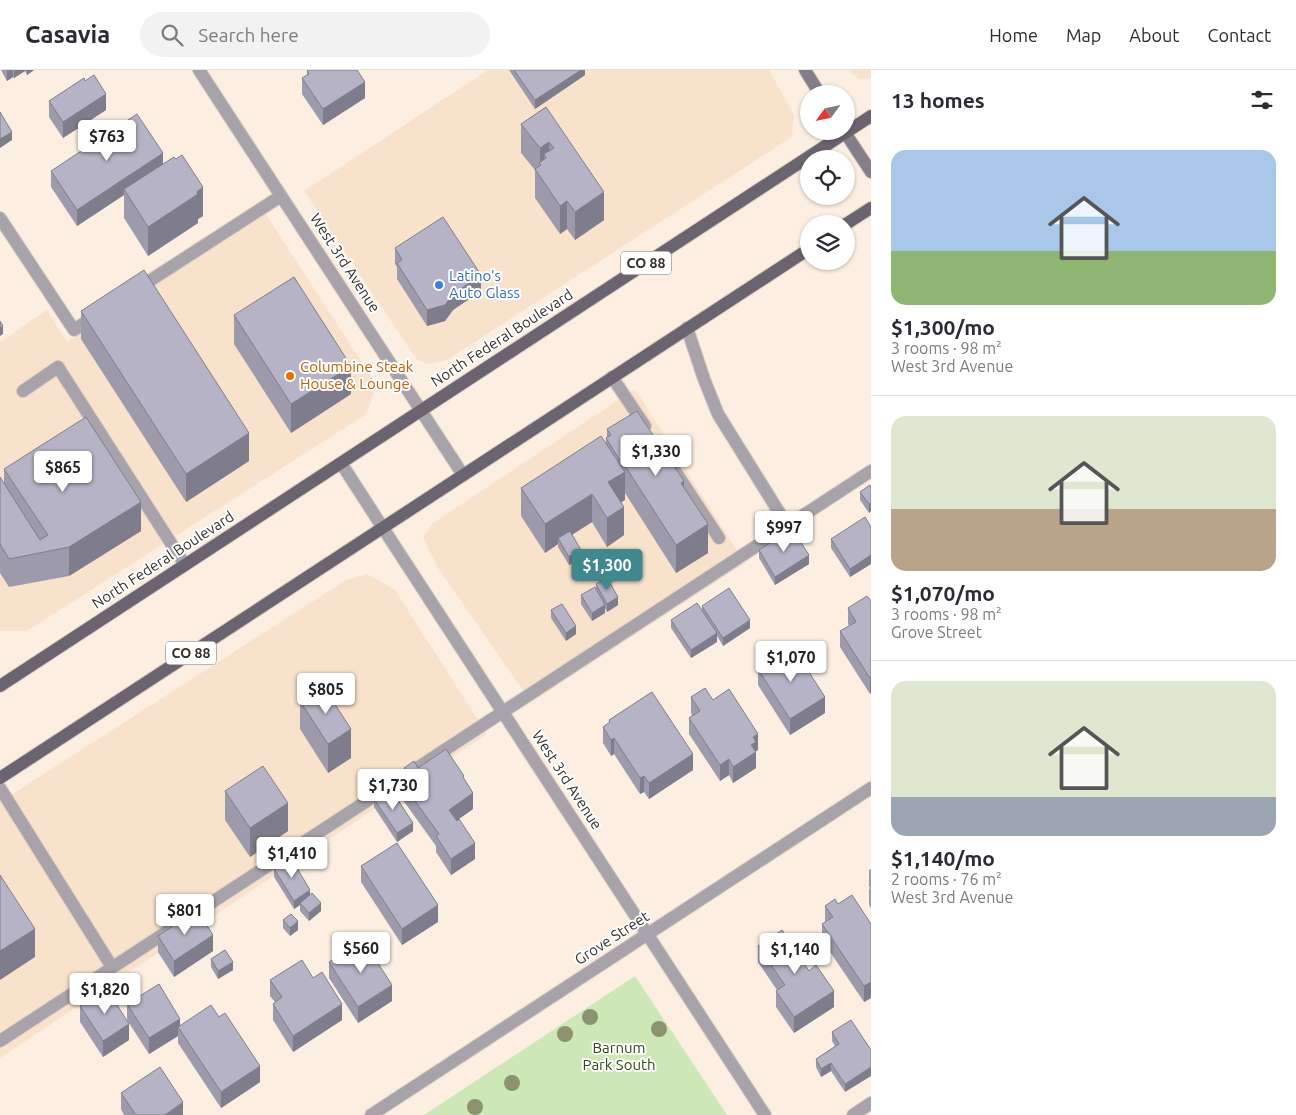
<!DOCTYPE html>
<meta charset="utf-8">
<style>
body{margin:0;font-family:Ubuntu,sans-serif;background:#f2f2f3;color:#2b2b33;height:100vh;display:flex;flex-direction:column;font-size:19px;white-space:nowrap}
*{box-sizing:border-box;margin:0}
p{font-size:16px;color:#7c7c81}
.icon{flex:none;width:28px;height:28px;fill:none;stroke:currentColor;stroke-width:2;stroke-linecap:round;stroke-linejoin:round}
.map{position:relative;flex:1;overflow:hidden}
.details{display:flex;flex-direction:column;background:#fff;width:425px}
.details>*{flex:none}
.needle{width:32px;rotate:237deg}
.tools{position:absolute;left:800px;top:15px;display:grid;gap:10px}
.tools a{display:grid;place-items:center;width:55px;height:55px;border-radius:50%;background:#fff;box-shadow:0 1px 4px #0004;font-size:25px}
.price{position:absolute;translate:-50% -42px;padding:0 11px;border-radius:5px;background:#fff;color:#222;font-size:16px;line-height:32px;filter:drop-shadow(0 1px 2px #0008)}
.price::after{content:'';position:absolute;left:50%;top:30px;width:15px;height:11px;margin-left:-8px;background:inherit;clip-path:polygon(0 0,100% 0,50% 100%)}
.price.on{background:#40878e;color:#fff}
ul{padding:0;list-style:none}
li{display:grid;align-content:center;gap:10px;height:265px;padding:0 20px}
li+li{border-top:1px solid #e1e1e2}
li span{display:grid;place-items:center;height:155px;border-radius:15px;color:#555}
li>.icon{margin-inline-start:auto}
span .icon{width:90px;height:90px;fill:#fffc;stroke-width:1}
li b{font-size:21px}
h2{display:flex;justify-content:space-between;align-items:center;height:60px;padding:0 20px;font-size:21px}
header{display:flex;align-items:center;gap:30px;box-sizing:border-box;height:70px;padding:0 25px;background:#fff;border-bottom:1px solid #e1e1e2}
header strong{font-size:24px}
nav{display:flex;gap:28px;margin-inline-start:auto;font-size:18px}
.search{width:350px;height:45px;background:#f2f2f3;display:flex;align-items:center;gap:12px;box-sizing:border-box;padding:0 18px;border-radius:28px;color:#7c7c81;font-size:19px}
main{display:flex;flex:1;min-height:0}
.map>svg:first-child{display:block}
.built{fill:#f9e2cc}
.green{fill:#cde7b6}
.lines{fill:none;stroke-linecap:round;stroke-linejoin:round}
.lane-casing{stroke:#d8ccc1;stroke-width:14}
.street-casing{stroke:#d8ccc1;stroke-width:14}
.secondary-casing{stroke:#d8ccc1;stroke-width:14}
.primary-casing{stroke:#d8ccc1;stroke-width:14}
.lane{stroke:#a8a3ab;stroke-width:12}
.street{stroke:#a8a3ab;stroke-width:12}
.secondary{stroke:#857e89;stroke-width:12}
.primary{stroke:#6c6371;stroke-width:12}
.tree{fill:#8c9371}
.wall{fill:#9d9aab}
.shaded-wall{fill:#7f7d8b}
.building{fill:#b6b3c7;stroke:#7f7d8b}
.shop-dot{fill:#3f7fe0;stroke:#fefffe;stroke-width:2}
.food-dot{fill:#e8710a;stroke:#fefffe;stroke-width:2}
.labels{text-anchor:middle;stroke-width:4;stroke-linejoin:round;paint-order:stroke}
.shield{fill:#fefffe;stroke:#716d69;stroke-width:1}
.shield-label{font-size:14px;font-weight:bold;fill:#352f29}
.street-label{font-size:15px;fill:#352f29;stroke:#fefffe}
.shop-label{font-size:15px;fill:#366cbe;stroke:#fefffe;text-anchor:start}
.food-label{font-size:15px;fill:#c56008;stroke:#fefffe;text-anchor:start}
.park-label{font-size:15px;fill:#304715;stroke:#fefffe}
</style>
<header>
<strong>Casavia</strong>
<div class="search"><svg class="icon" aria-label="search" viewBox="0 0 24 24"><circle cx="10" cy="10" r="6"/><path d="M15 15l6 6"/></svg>Search here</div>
<nav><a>Home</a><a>Map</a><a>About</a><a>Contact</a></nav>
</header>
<main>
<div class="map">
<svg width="871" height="1045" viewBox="0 0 871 1045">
<rect width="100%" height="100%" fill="#fcefe2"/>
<!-- built -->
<path class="built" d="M488,0H769L794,45L792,67L447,290L429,294L417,290L304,121Z
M848,0H871V8L859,9Z
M265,143L376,314L371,333L365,345L27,561H0V272L47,240L67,272Z
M635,319L745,493L531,632L438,498L423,468L433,453Z
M367,504L395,520L487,664L0,988V732L346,510Z"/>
<!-- green -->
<path class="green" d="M635,906L727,1045H424Z"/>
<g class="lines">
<!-- lane casing -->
<g class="lane-casing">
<path id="lane" d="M0,148L74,260L95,246
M137,219L281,126
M687,258L704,309L718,344L787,455
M612,307L645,356
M23,321L58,297L185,495
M341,393L383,458
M675,401L719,468
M0,718L112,897
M0,971L871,401
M853,1045L871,1033"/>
</g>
<!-- street casing -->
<g class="street-casing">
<path id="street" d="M199,0L463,405
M383,458L765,1045
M371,1045L871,718"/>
</g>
<!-- secondary casing -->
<g class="secondary-casing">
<path id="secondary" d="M805,0L820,24
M844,61L871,102"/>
</g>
<!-- primary casing -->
<g class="primary-casing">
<path id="primary" d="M846,154L871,138
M0,616L871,46
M0,708L809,179"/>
</g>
<!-- lane -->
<use href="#lane" class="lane"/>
<!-- street -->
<use href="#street" class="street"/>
<!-- secondary -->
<use href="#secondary" class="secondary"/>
<!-- primary -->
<use href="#primary" class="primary"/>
</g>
<!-- trees -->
<g class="tree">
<circle cx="590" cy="947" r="8"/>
<circle cx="659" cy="959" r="8"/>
<circle cx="565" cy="964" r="8"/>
<circle cx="512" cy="1013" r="8"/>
<circle cx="475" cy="1037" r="8"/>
</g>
<!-- wall -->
<path class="wall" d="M1,0H34L27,5L25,1L14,8L13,7L7,11Z
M509,0H585V5L535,39Z
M307,1L365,28L323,55L302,24V8L307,6Z
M85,11L106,40L63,68L49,47V31Z
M546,37L604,150L575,170L567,159L560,164L535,128V100L521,83V54Z
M163,94L203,146L198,149V153L148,186L124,148V125L77,156L51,117V101Z
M395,178L481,221L453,240L445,251L427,256L397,209V197L395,194Z
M81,241L249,391L186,432L81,269Z
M234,245L351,324L291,363L234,274Z
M607,359L684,418L708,483L676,503L625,423V430L621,432L624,465L607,477L592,452L572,465L581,489L569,495L558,477V474L545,483L521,446V418L606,372V368L607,367Z
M4,399L141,461L69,506L9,517L0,503V407L4,413Z
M871,418V441L869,443L860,430V422Z
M871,457V494L850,507L831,478V469Z
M759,480L809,494L775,515L759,488Z
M596,514L618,535L607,542L605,538V543L592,551L581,534V525L596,519Z
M871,531L870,624L840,577V561L849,556L848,554V538Z
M702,536L750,558L723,576L717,566V572L691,588L671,558V550L702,541Z
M551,540L576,564L566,571L551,548Z
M758,599L825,643L790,665L758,615Z
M691,627L713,630L758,680L756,681V698L733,713L729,705L720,711L689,664V648L692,645L691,643Z
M300,631L351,688L328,703L300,659Z
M609,650L693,700L649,729L644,722L640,724L614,684L611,686L603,673V657L609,653Z
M404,698H418L464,710L473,739L457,750L475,789L451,805L436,782V776L400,726V710L404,707Z
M225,721L288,761L250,787L225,750Z
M374,729L413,761L397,772L374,737Z
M361,796L438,852L402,875L361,812Z
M274,799L310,824L321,841L309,851L300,841V835L294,839L274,807Z
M871,799V838L869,835V819L870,818L869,816V800Z
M838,834L871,854V928L864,932L822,870V854L825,852V836Z
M283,850L298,860L290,866L283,858Z
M158,866L213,881L174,907L158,882Z
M758,876L834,937L794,963L776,937V921L777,920L758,892Z
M211,889L233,900L218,909L211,897Z
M329,892L392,931L358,953L329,908Z
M313,908L342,950L293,982L273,950V934L275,932L270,926V910Z
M127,934L180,956L260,1012L221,1038L178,973V966L149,984L127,950Z
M80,936L129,970L103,987L80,952Z
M851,950L845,1022L831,1001L821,1007L816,997V989L835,976L832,971V962Z
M121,1023L183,1045H124L121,1039Z"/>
<!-- shaded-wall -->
<path class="shaded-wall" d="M7,0H13V7L7,11Z
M14,0H25V1L14,8Z
M27,0H34L27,5Z
M581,0H585V5L535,39V30Z
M365,12V28L323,55V39Z
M106,24V40L63,68V52Z
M12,62V70L0,78V69Z
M549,72V100L546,88L544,84V104L540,95V78Z
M163,83V99L124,119V125L77,156V140Z
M203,117V146L198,149V153L148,186V157Z
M604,122V150L575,170V142Z
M567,131V159L560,164V136Z
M481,205V221L453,240L445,251L427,256V240Z
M3,256V264L0,266V258Z
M351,296V324L291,363V334Z
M249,363V391L186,432V404Z
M622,391V403L625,402V430L608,441V412L621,404V392Z
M684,411V439L681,413Z
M592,424V452L560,472L558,468V474L545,483V454Z
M141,432V461L69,506V477Z
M871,433V441L869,443V434Z
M624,437V465L607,477V448Z
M708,454V483L676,503V475Z
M581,480V489L569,495V487Z
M809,485V494L775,515V507Z
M871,485V494L850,507V499Z
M618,527V535L607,542V534Z
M605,535V543L592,551V543Z
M750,550V558L723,576V568Z
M576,556V564L566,571V563Z
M717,563V572L691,588V580Z
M871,607V623L870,624V608Z
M825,627V643L790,665V649Z
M351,659V688L328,703V674Z
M758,664V680L756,681V698L733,713V697L753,667Z
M614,668V684L611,686V670Z
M693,684V700L649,729V713Z
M729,689V705L720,711V695Z
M644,706V722L640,724V708Z
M473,723V739L449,756V740Z
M288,733V761L250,787V758Z
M413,753V761L397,772V763Z
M475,773V789L451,805V789Z
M310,820V829L300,833V835L294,839V831Z
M321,833V841L309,851V843Z
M438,835V852L402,875V859Z
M298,851V860L290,866V858Z
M35,859V887L0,910V881Z
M213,865V881L174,907V891Z
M233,892V900L218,909V901Z
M871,912V928L864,932V916Z
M392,915V931L358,953V937Z
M834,921V937L794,963V947Z
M342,934V950L293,982V966Z
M180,949V960L178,957V966L149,984V968Z
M129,954V970L103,987V971Z
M831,993V1001L821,1007V999Z
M260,996V1012L221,1038V1022Z
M871,997V1006L845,1022V1014Z
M183,1032V1045H165Z"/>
<!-- building -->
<path class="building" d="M308,0H357L365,12L323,39L302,8L309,4L307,1Z
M514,0H581L535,30Z
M94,5L106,24L63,52L49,31L84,8L85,11Z
M546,37L604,122L575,142L567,131L560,136L535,99L541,95L539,93L546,88L544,84L554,78L549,72L540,78L521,54Z
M0,42L12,62L0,69Z
M137,44L163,83L77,140L51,101Z
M182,85L203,117L197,122L198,124L148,157L124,119L174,87L176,89Z
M443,147L481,205L453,224L445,235L427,240L397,193L402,190L395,178Z
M144,200L249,363L186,404L81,241Z
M294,207L351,296L291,334L234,245Z
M0,251L3,256L0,258Z
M637,341L684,411L681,413L708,454L676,475L622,391L621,392L606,368L611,365L607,359Z
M86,347L141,432L69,477L9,489L0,474V407L40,470L48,465L4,399Z
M601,366L625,402L608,412L624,437L607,448L592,424L545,454L521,418Z
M870,415L871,418V433L869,434L860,422Z
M865,447L871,457V485L850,499L831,469Z
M792,459L809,485L775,507L759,480Z
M570,461L581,480L569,487L558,468Z
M607,508L618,527L607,534L596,514Z
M595,517L605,535L592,543L581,525Z
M729,518L750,550L723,568L702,536Z
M867,526L871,531V607L870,608L840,561L856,552L848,538Z
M697,533L717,563L691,580L671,550Z
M562,534L576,556L566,563L551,540Z
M792,576L825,627L790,649L758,599Z
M323,616L351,659L328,674L300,631Z
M705,618L713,630L729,619L758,664L753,667L756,672L751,675L756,682L733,697L729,689L720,695L689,648L700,641L691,627Z
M652,622L693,684L649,713L644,706L640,708L614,668L611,670L603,657L610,652L609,650Z
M446,679L464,706L463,707L473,723L449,740L457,751L459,749L475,773L451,789L436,766L439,764L400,710L408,705L404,698L414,691L418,698Z
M263,696L288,733L250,758L225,721Z
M390,718L413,753L397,763L374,729Z
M397,773L438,835L402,859L361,796Z
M291,788L310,820L294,831L274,799Z
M0,805L35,859L0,881Z
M312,823L321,833L309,843L300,833Z
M852,825L871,854V912L864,916L822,854L833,847L825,836L835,829L838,834Z
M197,840L213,865L174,891L158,866Z
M291,844L298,851L290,858L283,850Z
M782,860L809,901L816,895L834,921L794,947L776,921L785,915L758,876Z
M363,870L392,915L358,937L329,892Z
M225,880L233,892L218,901L211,889Z
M302,890L313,908L322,902L342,934L293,966L273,934L282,927L270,910Z
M159,914L180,949L149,968L127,934Z
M107,919L129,954L103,971L80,936Z
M211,935L219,947L225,943L260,996L221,1022L178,957Z
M851,950L871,980V997L845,1014L831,993L821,999L816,989L839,974L832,962Z
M160,997L183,1032L165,1045H136L121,1023Z"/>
<!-- markers -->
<circle class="shop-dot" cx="439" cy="215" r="5"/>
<circle class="food-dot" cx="290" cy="306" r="5"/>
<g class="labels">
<!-- shield labels -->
<g class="shield">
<rect x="621" y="181.5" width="50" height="23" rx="4"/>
<rect x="166" y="571.5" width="50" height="23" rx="4"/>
</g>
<g class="shield-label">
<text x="646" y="198">CO 88</text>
<text x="191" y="588">CO 88</text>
</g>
<!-- street labels -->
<g class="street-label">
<text transform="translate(345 193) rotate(57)" y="5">West 3rd Avenue</text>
<text transform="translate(502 268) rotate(-33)" y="5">North Federal Boulevard</text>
<text transform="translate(163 490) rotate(-33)" y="5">North Federal Boulevard</text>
<text transform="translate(567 710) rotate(57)" y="5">West 3rd Avenue</text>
<text transform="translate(612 868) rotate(-33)" y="5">Grove Street</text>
</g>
<!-- shop labels -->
<g class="shop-label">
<text x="449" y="211">Latino's<tspan x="449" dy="17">Auto Glass</tspan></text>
</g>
<!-- food labels -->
<g class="food-label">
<text x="300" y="302">Columbine Steak<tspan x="300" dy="17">House &amp; Lounge</tspan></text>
</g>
<!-- park labels -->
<g class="park-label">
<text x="619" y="983">Barnum<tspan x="619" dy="17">Park South</tspan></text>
</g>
</g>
</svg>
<div class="tools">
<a><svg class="needle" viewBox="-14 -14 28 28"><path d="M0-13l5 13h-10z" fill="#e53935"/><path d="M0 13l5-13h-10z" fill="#7c7c81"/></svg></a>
<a><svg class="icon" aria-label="locate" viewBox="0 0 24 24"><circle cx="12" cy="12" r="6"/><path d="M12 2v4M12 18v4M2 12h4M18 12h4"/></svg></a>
<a><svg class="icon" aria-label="layers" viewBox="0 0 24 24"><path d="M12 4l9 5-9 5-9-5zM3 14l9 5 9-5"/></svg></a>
</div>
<b class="price" style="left:107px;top:92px">$763</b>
<b class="price" style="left:656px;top:407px">$1,330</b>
<b class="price" style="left:63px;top:423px">$865</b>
<b class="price" style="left:784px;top:483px">$997</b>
<b class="price on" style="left:607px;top:521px">$1,300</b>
<b class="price" style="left:791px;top:613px">$1,070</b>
<b class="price" style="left:326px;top:645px">$805</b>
<b class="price" style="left:393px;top:741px">$1,730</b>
<b class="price" style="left:292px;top:809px">$1,410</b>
<b class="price" style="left:185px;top:866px">$801</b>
<b class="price" style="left:361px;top:904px">$560</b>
<b class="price" style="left:795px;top:905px">$1,140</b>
<b class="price" style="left:105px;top:945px">$1,820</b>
</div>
<section class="details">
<h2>13 homes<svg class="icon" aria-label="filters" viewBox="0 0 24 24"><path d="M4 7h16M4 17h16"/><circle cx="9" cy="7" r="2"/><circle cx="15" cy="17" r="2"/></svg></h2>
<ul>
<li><span style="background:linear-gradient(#a9c7e8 65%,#8fb573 0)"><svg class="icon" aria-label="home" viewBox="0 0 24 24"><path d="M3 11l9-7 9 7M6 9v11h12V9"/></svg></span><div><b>$1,300/mo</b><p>3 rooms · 98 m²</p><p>West 3rd Avenue</p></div></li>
<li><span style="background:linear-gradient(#dfe7d0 60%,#b9a48a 0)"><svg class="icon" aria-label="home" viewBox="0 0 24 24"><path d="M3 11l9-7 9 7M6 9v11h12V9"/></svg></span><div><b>$1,070/mo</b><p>3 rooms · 98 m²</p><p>Grove Street</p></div></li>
<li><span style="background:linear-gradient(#dfe7d0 75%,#9aa5b1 0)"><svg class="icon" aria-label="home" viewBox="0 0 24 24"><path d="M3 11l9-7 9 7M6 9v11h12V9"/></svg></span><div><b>$1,140/mo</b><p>2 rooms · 76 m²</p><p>West 3rd Avenue</p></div></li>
</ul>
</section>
</main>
